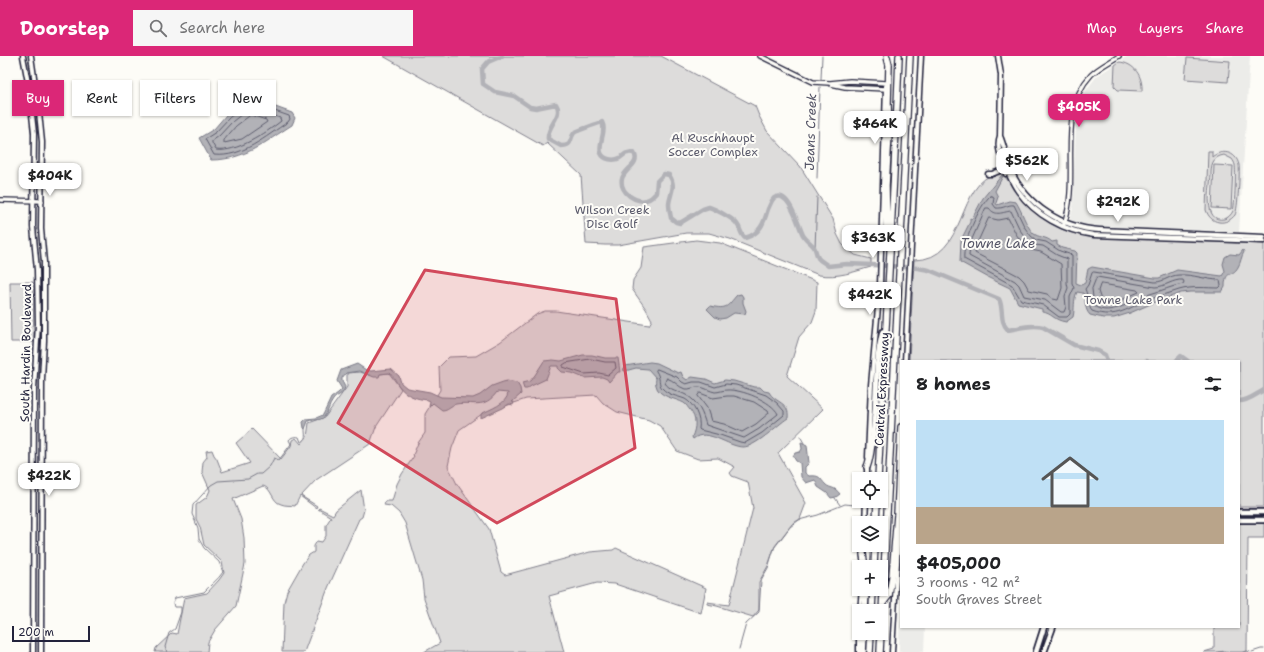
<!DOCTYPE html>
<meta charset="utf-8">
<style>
body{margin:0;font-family:"Shantell Sans",sans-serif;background:#f6f6f6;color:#202124;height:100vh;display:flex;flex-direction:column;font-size:15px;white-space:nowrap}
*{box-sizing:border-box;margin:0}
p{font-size:13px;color:#757577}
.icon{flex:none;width:22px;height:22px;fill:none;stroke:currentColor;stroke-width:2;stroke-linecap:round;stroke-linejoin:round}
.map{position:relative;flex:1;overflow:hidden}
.sheet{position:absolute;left:900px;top:304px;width:340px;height:268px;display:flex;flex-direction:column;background:#fff;border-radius:0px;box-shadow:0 1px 3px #0004}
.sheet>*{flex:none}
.hud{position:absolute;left:12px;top:24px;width:380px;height:36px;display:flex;gap:8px}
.controls{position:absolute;left:852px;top:416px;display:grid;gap:8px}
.controls a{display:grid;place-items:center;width:36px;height:36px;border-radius:0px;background:#fff;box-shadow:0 1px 3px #0004;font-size:20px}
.scale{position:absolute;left:12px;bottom:10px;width:78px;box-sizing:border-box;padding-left:4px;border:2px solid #22223b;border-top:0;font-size:11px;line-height:14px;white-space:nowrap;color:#22223b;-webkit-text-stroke:3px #fdfcf7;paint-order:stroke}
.price{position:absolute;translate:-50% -34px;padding:0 9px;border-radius:8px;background:#fff;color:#222;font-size:13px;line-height:26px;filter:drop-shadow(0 1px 2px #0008)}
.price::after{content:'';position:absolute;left:50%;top:24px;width:12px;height:9px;margin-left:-6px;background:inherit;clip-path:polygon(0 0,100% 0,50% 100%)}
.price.active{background:#db2777;color:#fff}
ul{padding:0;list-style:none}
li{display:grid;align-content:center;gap:8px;height:212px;padding:0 16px}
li+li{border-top:1px solid #e0e0e0}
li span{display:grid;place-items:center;height:124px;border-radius:0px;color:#555}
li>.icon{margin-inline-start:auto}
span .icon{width:72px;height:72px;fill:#fffc;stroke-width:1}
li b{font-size:17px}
h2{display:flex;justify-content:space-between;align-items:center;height:48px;padding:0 16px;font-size:17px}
.tag{padding:0 14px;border-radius:0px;background:#fff;box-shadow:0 1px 3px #0004;font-size:14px;line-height:36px}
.tag.active{background:#db2777;color:#fff}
header{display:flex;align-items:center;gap:24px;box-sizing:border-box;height:56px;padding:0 20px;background:#db2777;color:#fff}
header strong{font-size:19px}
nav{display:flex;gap:22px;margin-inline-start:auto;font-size:14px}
.search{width:280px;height:36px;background:#f6f6f6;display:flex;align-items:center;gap:10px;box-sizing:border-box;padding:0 14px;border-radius:0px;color:#757577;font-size:15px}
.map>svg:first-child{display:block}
.built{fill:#ecece9}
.green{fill:#dddcdb;stroke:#807f8b;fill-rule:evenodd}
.water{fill:#b2b2b7;stroke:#787885}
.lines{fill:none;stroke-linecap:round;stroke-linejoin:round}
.shore{stroke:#5c5c6d;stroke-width:1}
.stream{stroke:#787885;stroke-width:1}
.river{stroke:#b2b2b7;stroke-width:4.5}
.tertiary-casing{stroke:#22223b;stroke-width:6}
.secondary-casing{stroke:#22223b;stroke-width:7}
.primary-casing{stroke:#22223b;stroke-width:8}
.motorway-casing{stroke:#22223b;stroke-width:8}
.tertiary{stroke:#fdfcf7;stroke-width:3.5}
.secondary{stroke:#fdfcf7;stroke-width:4}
.primary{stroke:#fdfcf7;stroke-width:4.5}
.motorway{stroke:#fdfcf7;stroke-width:5.5}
.marked{fill:#d1495b;fill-opacity:0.2;stroke:#d1495b;stroke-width:3;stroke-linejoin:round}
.labels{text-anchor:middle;stroke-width:4;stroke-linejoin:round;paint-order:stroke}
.park-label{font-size:12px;fill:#5a5a6b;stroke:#fdfcf7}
.street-label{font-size:12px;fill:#22223b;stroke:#fdfcf7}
.water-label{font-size:13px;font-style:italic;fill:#545466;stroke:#fdfcf7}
</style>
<header>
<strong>Doorstep</strong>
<div class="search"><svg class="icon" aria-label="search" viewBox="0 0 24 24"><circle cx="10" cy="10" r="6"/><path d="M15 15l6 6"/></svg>Search here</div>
<nav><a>Map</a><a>Layers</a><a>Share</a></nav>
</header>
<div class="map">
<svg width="1264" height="596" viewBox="0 0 1264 596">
<rect width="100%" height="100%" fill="#fdfcf7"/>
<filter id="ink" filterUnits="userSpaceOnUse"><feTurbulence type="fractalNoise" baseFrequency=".025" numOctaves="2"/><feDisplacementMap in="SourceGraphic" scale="8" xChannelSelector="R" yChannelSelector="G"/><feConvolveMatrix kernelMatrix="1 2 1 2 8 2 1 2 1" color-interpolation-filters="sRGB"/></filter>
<g filter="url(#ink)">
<!-- built -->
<path class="built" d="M1128,0H1250L1239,176L1178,174L1101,172L1071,166L1070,163L1073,152L1076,63L1078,50L1084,37L1097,20Z
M900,544L901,571H925L924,596H899Z"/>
<!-- green -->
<path class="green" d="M383,0H661L755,50L759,60L767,75L800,110L833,163L837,178L842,188L855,199L871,203V211C853,216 838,222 819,219L730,183L709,177H686L618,189H605L586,188L581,119L547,87L543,90Z
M1187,2L1230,5L1228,26L1185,23Z
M1119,6C1134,7 1143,20 1142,35L1118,34L1114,30L1115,9Z
M1208,95H1212V101C1221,93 1236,95 1239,109C1240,116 1238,153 1235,159C1231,164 1225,167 1219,166C1212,165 1208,160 1206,154ZM1224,99L1232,103C1234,106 1234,106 1235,109C1236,114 1235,150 1233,155C1231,159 1228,162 1224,163C1203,167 1210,131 1211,120C1211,109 1212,101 1224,99Z
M1214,109L1233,110L1231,153L1212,152Z
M999,117C1007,119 1016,138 1023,145C1042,166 1066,179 1095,181L1264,188V451H1239V305H909L914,204C969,204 955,124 999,117Z
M696,184L720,187L817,226L816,255L812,266L799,281L787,320L823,353L778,397L806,447L800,463L792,468L775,490L768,510L759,526V554L753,561L717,550L707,548V546L729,549L753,452L748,426L732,420L730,417L735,411L718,402L698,403L677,395L660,370L649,364L617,356L603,347L596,339L526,343L482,358L459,374L452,392L448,410L457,428L489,473L501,516L505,519L590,496L613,494L616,492L706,532L701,557L615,528L597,527L549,540L564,596H424L440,587L424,542L422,524L405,467L399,457L391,450L384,449L385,445H392L397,428L402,418L414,400L413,399L418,387L425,377V358L440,334L439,311L449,301L476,300L500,286L537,258L545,255H556L649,269L652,264L646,253L632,233L633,224L641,212L644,191Z
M10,226H33L34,286H11Z
M360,316L370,319L389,317L401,333L376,371L370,388L316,424L301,440L317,450L316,452L300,440L295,450C291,449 285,450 281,448C272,446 272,432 263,430L233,443L241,463L244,482L245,508L236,550L215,574L208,586L207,596H155L156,592L172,577L177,578L184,542L207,537L219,524L224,517L222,506L204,489L200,471L196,463V449L207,441L210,434L202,416L203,406L207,401L206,395L212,394L214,399L217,403L222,416L250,407L236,387L252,373L281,403L291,390L292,384L296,382L301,388L307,381L309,367L325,361L347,331V317Z
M361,434L364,454L362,461L359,463L328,532L304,596H282L284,546L287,535L303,507L309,499L314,496V490L317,485L322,486L326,480V469L331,461L318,453L319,452L333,459L336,454Z
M1239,467H1264V482H1248L1247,596H1204L1214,593V571H1239Z"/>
<!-- water -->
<path class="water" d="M248,41L292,57L295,62L292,69C265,86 245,104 211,104L199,82L214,73L226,59Z
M1002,119L1003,120L995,135L998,141L996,147L997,149L1009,145L1016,146C1022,155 1025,168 1033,177C1038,182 1046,180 1052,186L1057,185V189L1062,192L1075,195L1077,197L1076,227L1081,229L1085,227L1088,213L1092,211L1155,222H1159L1177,214L1222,220L1225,215L1223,208L1225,201L1230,198L1239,199L1243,194L1244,196C1241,201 1241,206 1238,211C1232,222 1225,213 1225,231L1222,236H1190L1181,237L1153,247L1130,257L1114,262H1103L1090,259C1084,253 1086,244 1083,237L1077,236C1073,244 1075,253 1073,261L1066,266C1053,264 1052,257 1042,256V253L1018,247L1010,232L989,222L960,206L961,184L970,166V162L972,163L983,142Z
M741,238L743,241V247L746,255L745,258L734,257L726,262L720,263L715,261L707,253L710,250C728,254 727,250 737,239Z
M583,299H592L605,302H618L620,316H618L609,326L607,323L602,321L584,322L572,317L562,316L558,312V310H551L546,323L531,330L527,333H524L522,327L530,325L535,319L544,305L553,304L561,305Z
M650,306L657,307L678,317L681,316L683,321L687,324L692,321L706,323L715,327L725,324L734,325L754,331H760L764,335L769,336C775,347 790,346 788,362C777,369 756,391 743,391C728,391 707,371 693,383L692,381C696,371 697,363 690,354C688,352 687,349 684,347C675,342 658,341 656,329C655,327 656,324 656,322L648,313L636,312L625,315L623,314L625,310Z
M357,308L366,314L371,315L391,313L399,320L401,327L407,332L430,336L441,341L473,342L480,339L492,330L503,326L507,325L517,327L520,332L521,338L512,346H514L513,349L509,348L503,352L481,362V358C490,353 507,348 508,337L497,336C484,354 473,345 456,348C451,349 448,354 442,354L433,347L429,351L430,345L428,344C417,343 406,340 399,330C395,325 395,321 389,317L380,318L379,321H374L359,315L346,317L342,322V325L345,331C343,340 337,338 333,344C329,349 328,357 324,361C320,365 313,363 308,365L305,373L304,372L303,366L306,363L316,362L323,359L331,342L338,337L342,333L337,325L341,314Z
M801,386L807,389L809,407L805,411V417L809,420C821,419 819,422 826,429C831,433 834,430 840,438L836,441L831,442L827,437L818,431L815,424L806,427L801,421L800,407L796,405L793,400L795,397L800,396L802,393Z"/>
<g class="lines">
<!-- shore -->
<path class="shore" d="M249,46L289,60L290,63L288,66C266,80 242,102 214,99L205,83L216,76L229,62Z
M250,52L280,62L281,65C266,77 236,97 216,94L212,87V85L219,80L232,66Z
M251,59L266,64L267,66L242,83L224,87V84L236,70Z
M990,140H992L994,141L993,148L996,152C1003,153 1008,148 1014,149L1025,172L1031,180L1036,184L1046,186L1060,195L1072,199V227L1074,232L1070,241V258L1067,261H1059L1043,249L1021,244L1012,229L964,203C962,188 979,150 990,140Z
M986,152H989C996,161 1002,156 1011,155L1020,174L1027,184L1035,189L1043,190L1057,199L1067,203V227L1068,232L1065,240L1066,251L1064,256H1061L1045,244L1024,240L1019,229L1015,225L969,200L970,188Z
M989,162L998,164L1008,162L1016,178L1023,188L1031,194L1041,196L1061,208L1062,232L1058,244L1053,243L1047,238L1029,234L1024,225L1019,220L975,197L976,190Z
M1094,216L1155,226C1164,226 1170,219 1179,219C1193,218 1206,224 1220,224L1221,230L1219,232C1207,232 1192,230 1179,234C1170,237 1160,240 1150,243C1129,251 1116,264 1092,255C1088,251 1088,239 1085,233L1088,229L1092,217Z
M1097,221L1155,231C1165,231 1173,223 1183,224L1184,226L1183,228C1172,230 1161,235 1150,238C1135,243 1110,262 1094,250L1092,233Z
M1102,228L1137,234L1139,236L1114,247H1102L1098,235L1100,229Z
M591,303L605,306H615L616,312L608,319L599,317L584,318L563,311V309L566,307Z
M657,313L677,321L682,326L686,328L693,326H701L715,331L726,328L736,329L766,339L777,347L784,355V359L762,377L745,387L740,386L720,379L700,374L699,373C701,362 694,348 685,343C677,340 668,339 662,332C658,328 661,322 656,315Z
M667,322C674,324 678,331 685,333C690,334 695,330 700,331C705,332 710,335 715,336C719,336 723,334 727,334C741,333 772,345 778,358L759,373L744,382L706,369C703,358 698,345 686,339C679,335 669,334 665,327Z
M700,337L713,342L727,340H734L754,346L768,355L769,357L756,368L742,376L724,368L711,365L707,352L698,340Z"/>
<!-- stream -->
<path class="stream" d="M821,23L822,0
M817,122L820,31
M815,192L817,141
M800,380L804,387
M835,442L840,449
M867,450L874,451
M739,593L746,568L759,556L761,524L768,512L774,492L790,471L799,464L818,459L845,448L864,450
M1227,595L1229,596
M167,596L165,591L169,577L175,573L181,556V551H174L173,547L175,542L204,536C210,529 218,524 223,516L219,506L204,492L199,483L198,472L192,458L193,449L211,429L218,425L248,423L257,418H261L270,410L274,402L279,404L291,388L289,384C291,381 295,380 299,381L301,386C307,383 305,379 305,373
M1218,596L1225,595
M1243,596L1247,595L1250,596
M1252,596L1261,593H1264"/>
<!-- river -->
<path class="river" d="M502,0L488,6L482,13L483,28L495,36L514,40L530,51L536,52L556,48C564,60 546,70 548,83L561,90C573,90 569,84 574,77C576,75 597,68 602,66C607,75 598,87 601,97C604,104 614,105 620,102C623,100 625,97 628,97C630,96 632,97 634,97C641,108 624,113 622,123C619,136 637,149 649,143C652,142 654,139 656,137L657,125L664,118L669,119C677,130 670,137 669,148C669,152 670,157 671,162L676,166L680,167L703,153L709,151C715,153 734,163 737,168C741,173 740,178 745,182C760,178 764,167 768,153C770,149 771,145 774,142C789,132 799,172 803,179C806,184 811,187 814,191C816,194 816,198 818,202C820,205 825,207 828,210L847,208L873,209L918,212L929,214L999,243C1004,253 999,265 1008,274C1019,272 1032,268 1043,271L1074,289L1098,295L1105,299L1107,305
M1146,305H1147
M1176,305L1181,300L1188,305
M1239,345C1249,345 1256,338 1264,334"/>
<!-- tertiary casing -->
<g class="tertiary-casing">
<path id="tertiary" d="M760,0L813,26L830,27L850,25L886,27
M831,28L845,31L886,33
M0,144L42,145
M1064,168C1081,122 1055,57 1091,19C1099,11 1110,6 1119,0"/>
</g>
<!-- secondary casing -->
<g class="secondary-casing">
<path id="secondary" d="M23,0L29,32L34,77L33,171L37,214L38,269L34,333L33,596
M31,0L39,56L42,86L41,173L44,206V285L42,323L41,596
M998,0L1001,19L1000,80C996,90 1001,101 1005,110C1009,118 1012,127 1018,135C1035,159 1064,175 1094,179L1264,185
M1000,80C1005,91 1006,104 1011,115C1027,149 1062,172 1099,174L1264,181
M988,118H992L1002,114L1005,115L1006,118
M905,305L921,0
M868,401L871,329L880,229L886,30
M867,423V410
M865,467L866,445
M863,501L864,489
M860,555L862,533
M859,596V577
M892,596L901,436"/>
</g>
<!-- primary casing -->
<g class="primary-casing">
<path id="primary" d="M1239,456H1264
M1239,464H1264
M1036,596L1044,571
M1044,596L1053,571"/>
</g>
<!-- motorway casing -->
<g class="motorway-casing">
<path id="motorway" d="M887,184L886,129L889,77L888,47L889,9L887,1
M867,411C871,401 871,391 873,380C878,346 874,310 883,276
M878,423C885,282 894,141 899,0
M876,467L877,445
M863,498L865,511
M874,511L875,489
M883,547L889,539L892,521L897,459L901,371
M865,555L866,533
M872,555L873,533
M863,596L864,577
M870,596L871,577
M880,596L910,0"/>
</g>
<!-- tertiary -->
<use href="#tertiary" class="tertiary"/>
<!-- secondary -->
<use href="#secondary" class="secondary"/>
<!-- primary -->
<use href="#primary" class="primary"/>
<!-- motorway -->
<use href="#motorway" class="motorway"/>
</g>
</g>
<!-- marked area -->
<path class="marked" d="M425,214L616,243L635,392L497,467L338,367Z"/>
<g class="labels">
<!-- park labels -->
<g class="park-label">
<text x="713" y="86">Al Ruschhaupt<tspan x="713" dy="14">Soccer Complex</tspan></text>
<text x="612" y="158">Wilson Creek<tspan x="612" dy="14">Disc Golf</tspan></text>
<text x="1133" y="248">Towne Lake Park</text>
</g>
<!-- street labels -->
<g class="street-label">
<text transform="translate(26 297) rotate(-89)" y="4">South Hardin Boulevard</text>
<text transform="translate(882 333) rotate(-87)" y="4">Central Expressway</text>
</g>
<!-- water labels -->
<g class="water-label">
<text transform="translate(810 76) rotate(-88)" y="5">Jeans Creek</text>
<text x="998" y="192">Towne Lake</text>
</g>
</g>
</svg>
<div class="controls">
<a><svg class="icon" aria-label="locate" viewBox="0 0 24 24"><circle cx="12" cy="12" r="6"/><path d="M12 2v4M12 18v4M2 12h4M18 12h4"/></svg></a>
<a><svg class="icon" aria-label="layers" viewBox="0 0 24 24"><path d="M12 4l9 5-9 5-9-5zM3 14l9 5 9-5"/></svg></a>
<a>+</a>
<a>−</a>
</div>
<div class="scale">200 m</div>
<b class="price active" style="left:1079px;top:72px">$405K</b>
<b class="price" style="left:875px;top:89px">$464K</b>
<b class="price" style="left:1027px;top:126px">$562K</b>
<b class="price" style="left:50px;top:141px">$404K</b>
<b class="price" style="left:1118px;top:167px">$292K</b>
<b class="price" style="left:873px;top:203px">$363K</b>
<b class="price" style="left:870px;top:260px">$442K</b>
<b class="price" style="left:49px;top:441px">$422K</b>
<div class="hud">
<a class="tag active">Buy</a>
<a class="tag">Rent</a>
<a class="tag">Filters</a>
<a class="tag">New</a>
</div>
<section class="sheet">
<h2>8 homes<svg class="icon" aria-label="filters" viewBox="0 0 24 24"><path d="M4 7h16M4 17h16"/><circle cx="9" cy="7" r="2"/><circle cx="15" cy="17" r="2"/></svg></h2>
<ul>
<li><span style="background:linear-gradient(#bfe0f5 70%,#b9a48a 0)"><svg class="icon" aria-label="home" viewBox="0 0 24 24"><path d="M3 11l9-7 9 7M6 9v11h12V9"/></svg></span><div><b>$405,000</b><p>3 rooms · 92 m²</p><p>South Graves Street</p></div></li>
</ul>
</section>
</div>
